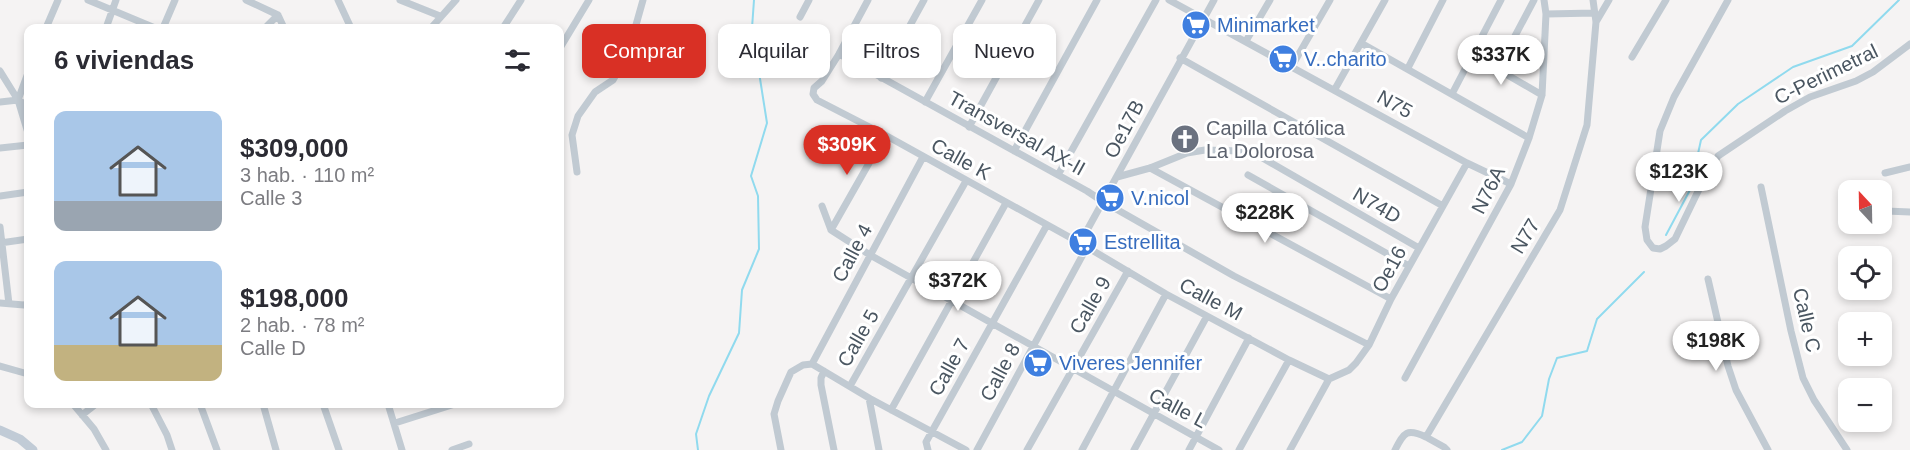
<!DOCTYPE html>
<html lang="es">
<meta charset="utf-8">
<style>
body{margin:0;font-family:Helvetica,sans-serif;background:#f2f2f3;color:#2b2b33;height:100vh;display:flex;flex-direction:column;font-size:22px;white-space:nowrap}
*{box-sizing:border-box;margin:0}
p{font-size:20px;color:#7c7c81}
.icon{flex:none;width:33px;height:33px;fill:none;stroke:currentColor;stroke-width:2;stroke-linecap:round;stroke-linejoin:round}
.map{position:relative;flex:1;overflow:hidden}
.side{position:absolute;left:24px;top:24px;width:540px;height:384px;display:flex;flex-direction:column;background:#fff;border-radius:12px;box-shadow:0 3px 9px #0003}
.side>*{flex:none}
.banner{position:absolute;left:582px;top:24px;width:570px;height:54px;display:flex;gap:12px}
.needle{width:39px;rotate:338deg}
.tools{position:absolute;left:1838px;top:180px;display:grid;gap:12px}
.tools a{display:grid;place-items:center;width:54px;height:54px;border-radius:12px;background:#fff;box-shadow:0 3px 9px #0003;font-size:30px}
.price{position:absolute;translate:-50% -51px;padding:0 14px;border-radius:21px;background:#fff;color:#222;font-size:20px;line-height:39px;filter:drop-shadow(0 2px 3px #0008)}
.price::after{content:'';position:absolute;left:50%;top:36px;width:18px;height:14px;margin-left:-9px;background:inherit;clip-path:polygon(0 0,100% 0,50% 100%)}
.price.selected{background:#d93025;color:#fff}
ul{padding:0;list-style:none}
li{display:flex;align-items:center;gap:18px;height:150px;padding:0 30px}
li span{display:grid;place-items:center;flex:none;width:168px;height:120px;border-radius:12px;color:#555}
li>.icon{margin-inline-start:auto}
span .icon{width:72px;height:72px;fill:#fffc;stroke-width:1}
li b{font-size:26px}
h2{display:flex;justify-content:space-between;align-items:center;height:72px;padding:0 30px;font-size:26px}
.pill{padding:0 21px;border-radius:12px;background:#fff;box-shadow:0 3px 9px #0003;font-size:21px;line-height:54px}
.pill.selected{background:#d93025;color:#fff}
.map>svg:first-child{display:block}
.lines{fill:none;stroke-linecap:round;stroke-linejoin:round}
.stream{stroke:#90daee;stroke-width:2}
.street{stroke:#c1cad2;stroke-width:7}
.secondary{stroke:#c1cbd6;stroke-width:9}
.labels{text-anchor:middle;stroke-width:6;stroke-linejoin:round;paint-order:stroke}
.shop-label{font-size:20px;fill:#366cbe;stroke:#fff;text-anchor:start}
.street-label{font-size:20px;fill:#4a5661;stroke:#fff}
.worship-label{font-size:20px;fill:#5b616d;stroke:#fff;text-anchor:start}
</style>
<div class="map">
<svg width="1910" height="450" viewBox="0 0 1910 450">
<rect width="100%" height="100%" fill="#f5f3f3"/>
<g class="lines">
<!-- stream -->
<path class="stream" d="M1666,235L1690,190L1701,140L1738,104L1793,67L1852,46L1899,0
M698,450L696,434L709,396L739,333L742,290L759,249L758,196L751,176L767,123L752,28L754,0
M1502,450L1522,442L1542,416L1549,379L1557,358L1587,351L1597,319L1644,272"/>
<!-- street -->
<path class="street" d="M88,0L155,28
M246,0L278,15L284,28
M338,0L351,28
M400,0L440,16
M868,0L839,54L822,81L814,88L813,94L817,100L885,135L1080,243L1166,294L1289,360L1329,379
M1169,0L1467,163L1511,184
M1728,0L1674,97L1660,131L1645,227L1647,240L1653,248L1660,249L1666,246L1675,239L1703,181L1718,156L1785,111L1810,97L1856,81L1873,72L1910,44
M1546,14L1595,13
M800,17L809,0
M1596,22L1609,0
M46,28L58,0
M106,28L116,0
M163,28L175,0
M265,28L278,15
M431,28L456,0
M503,28L521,0
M1246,41L1270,0
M1361,43L1529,138
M560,48L589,0
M839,54L1087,191L1102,201L1234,276L1369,345
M1473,55L1542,95
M1632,57L1666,0
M1180,58L1443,206
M1292,66L1330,0
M1408,68L1443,0
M1497,70L1534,0
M0,71L18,100L28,133
M881,78L924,0
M1335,89L1385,0
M1452,94L1501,0
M18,100L28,73
M0,102L18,100L28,106
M925,102L982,0
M969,127L1039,0
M0,148L28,145
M1014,151L1097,0
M1150,168L1391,299
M577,172L572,135L578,116L595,92L613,80L617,73L634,32L643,0
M1885,173L1910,167
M1058,175L1156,0
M1248,175L1409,266
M1117,177L1150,168L1187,153L1205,150L1240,151L1254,153L1419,248
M1761,187L1791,331L1803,378L1814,400L1847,450
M0,196L28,192
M822,206L831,230L870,255L1219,450
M1886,211L1910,212
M0,227L9,304
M831,230L885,135
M0,243L28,239
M1080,243L1214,0
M560,251V250
M1708,279L1728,366L1736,390L1768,450
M0,303L24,305L28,304
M812,364L923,157
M812,364L869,398L966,450
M0,366L28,374
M824,371L821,378V385L834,450
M1405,378L1511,184L1529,138L1542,95L1546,14L1544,0
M1329,379L1349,370L1356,363L1369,345L1391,299L1467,163
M850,386L966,181
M869,398L879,450
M73,404L94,429L106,450
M151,404L167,435L172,450
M200,404L217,450
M263,404L276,450
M323,404L339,450
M388,404L402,450
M891,410L1006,203
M82,415L96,404
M395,423L455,404
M1426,437L1444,447L1447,450
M452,450L469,444
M781,450L774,414L778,401L791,372L803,365L812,364
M928,450L926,442L1047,225
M977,450L1087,247
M1027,450L1128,271
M1082,450L1166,294
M1134,450L1207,316
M1189,450L1249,338
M1239,450L1289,360
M1290,450L1329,379
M1395,450C1404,432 1407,428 1426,437L1560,210L1587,125L1596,22L1593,0"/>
<!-- secondary -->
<path class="secondary" d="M0,430L20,439L33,450"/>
</g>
<!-- icons -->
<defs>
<g id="supermarket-disc" transform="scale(1.5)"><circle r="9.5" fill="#3f7fe0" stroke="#fff"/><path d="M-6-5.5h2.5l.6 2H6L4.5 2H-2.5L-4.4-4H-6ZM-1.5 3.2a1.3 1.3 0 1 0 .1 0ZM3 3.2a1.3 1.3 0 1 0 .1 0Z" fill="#fff"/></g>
<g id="church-disc" transform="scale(1.5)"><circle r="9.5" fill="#6b7280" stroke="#fff"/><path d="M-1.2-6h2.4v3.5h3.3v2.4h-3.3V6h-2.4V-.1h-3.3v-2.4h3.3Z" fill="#fff"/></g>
</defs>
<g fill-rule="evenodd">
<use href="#supermarket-disc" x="1196" y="25"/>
<use href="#supermarket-disc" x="1283" y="59"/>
<use href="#church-disc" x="1185" y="139"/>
<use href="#supermarket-disc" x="1110" y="198"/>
<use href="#supermarket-disc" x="1083" y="242"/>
<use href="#supermarket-disc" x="1038" y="363"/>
</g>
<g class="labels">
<!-- shop labels -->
<g class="shop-label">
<text x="1217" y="32">Minimarket</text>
<text x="1304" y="66">V..charito</text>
<text x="1131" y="205">V.nicol</text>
<text x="1104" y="249">Estrellita</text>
<text x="1059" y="370">Viveres Jennifer</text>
</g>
<!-- street labels -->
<g class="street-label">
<text transform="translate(1826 74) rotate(-26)" y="7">C-Perimetral</text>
<text transform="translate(1395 104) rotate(29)" y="7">N75</text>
<text transform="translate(1124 129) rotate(-62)" y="7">Oe17B</text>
<text transform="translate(1017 133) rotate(29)" y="7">Transversal AX-II</text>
<text transform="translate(961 159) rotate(29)" y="7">Calle K</text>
<text transform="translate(1488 190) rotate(-63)" y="7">N76A</text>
<text transform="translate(1377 205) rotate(30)" y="7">N74D</text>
<text transform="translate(1525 236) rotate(-59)" y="7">N77</text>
<text transform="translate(852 253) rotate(-62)" y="7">Calle 4</text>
<text transform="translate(1389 269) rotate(-61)" y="7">Oe16</text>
<text transform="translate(1211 299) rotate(28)" y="7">Calle M</text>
<text transform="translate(1090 305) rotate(-60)" y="7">Calle 9</text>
<text transform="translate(1807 320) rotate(77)" y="7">Calle C</text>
<text transform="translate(858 338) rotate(-60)" y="7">Calle 5</text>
<text transform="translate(949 367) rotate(-61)" y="7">Calle 7</text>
<text transform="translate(1000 372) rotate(-62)" y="7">Calle 8</text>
<text transform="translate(1178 408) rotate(28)" y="7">Calle L</text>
</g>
<!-- worship labels -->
<g class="worship-label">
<text x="1206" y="135">Capilla Católica<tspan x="1206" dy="23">La Dolorosa</tspan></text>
</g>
</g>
</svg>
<div class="tools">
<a><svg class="needle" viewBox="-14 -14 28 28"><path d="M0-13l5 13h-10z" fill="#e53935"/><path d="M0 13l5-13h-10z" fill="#7c7c81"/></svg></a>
<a><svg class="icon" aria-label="locate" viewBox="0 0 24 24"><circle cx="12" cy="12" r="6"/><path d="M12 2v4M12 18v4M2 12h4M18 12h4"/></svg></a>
<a>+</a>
<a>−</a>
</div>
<b class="price" style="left:1501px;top:86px">$337K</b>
<b class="price selected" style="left:847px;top:176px">$309K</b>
<b class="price" style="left:1679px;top:203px">$123K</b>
<b class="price" style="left:1265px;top:244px">$228K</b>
<b class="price" style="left:958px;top:312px">$372K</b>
<b class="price" style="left:1716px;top:372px">$198K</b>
<div class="banner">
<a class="pill selected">Comprar</a>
<a class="pill">Alquilar</a>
<a class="pill">Filtros</a>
<a class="pill">Nuevo</a>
</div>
<section class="side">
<h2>6 viviendas<svg class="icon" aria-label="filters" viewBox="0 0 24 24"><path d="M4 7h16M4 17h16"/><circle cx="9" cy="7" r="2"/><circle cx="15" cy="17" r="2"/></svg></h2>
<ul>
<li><span style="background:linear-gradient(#a9c7e8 75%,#9aa5b1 0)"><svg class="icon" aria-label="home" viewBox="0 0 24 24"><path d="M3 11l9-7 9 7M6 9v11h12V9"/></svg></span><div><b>$309,000</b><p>3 hab. · 110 m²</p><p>Calle 3</p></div></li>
<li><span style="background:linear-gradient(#a9c7e8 70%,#c2b280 0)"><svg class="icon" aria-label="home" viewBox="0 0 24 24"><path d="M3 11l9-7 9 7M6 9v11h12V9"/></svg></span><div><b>$198,000</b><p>2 hab. · 78 m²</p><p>Calle D</p></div></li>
</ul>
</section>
</div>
